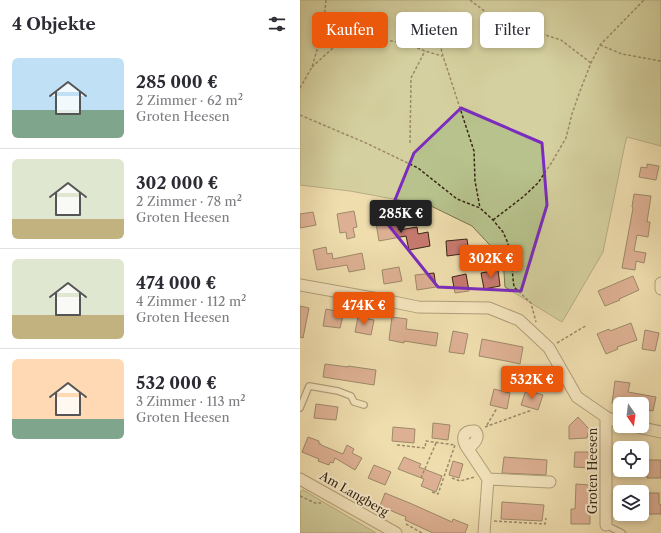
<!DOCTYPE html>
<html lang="de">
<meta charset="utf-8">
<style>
body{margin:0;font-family:"Libre Caslon Text",serif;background:#f2f2f3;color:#2b2b33;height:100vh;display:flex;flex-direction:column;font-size:15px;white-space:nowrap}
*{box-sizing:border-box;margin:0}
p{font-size:13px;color:#7c7c81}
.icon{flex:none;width:22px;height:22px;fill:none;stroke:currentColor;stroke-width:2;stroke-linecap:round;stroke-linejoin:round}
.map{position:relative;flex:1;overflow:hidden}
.side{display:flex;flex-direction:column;background:#fff;width:300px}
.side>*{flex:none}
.banner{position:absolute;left:12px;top:12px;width:289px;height:36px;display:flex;gap:8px}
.needle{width:26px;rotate:166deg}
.fabs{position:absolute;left:313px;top:397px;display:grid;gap:8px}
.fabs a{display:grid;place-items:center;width:36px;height:36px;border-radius:6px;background:#fff;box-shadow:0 2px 6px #0003;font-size:20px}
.price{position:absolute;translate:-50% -34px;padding:0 9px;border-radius:4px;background:#ea580c;color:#fff;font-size:13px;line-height:26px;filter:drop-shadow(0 1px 2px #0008)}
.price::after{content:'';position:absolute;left:50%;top:24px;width:12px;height:9px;margin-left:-6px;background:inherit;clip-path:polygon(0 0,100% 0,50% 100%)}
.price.on{background:#222;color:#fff}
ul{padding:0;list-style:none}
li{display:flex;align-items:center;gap:12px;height:100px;padding:0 12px}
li+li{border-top:1px solid #e1e1e2}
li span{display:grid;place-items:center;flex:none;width:112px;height:80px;border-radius:6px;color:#555}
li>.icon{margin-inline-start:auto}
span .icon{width:48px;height:48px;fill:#fffc;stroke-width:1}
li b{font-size:17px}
h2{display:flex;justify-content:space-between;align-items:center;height:48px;padding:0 12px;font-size:17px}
.pill{padding:0 14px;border-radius:6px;background:#fff;box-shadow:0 2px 6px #0003;font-size:14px;line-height:36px}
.pill.on{background:#ea580c;color:#fff}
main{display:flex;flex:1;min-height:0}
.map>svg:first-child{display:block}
.green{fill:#b7c28c;stroke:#787450}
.building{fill:#c87a71;stroke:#382613}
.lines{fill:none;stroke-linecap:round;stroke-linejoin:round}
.service-casing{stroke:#66543a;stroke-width:8}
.minor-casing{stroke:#66543a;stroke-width:13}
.path{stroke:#382613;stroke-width:1.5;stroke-dasharray:3 2;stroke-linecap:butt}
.service{stroke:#f5e9ca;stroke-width:5.5}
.minor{stroke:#f5e9ca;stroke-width:11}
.marked{fill:none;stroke:#7b2cbf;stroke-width:3;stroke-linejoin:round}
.labels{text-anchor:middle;stroke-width:4;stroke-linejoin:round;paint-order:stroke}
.street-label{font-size:12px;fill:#382613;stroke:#f5e9ca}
</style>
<main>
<section class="side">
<h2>4 Objekte<svg class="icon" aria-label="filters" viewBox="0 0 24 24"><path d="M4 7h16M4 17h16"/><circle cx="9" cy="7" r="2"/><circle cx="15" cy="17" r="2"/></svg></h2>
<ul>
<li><span style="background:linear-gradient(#bfe0f5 65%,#7fa58c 0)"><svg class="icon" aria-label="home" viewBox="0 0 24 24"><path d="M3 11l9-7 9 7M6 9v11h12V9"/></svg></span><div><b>285 000 €</b><p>2 Zimmer · 62 m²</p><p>Groten Heesen</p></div></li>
<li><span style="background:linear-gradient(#dfe7d0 75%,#c2b280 0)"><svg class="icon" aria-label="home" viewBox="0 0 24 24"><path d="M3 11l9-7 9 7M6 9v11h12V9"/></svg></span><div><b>302 000 €</b><p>2 Zimmer · 78 m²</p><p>Groten Heesen</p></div></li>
<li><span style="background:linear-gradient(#dfe7d0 70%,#c2b280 0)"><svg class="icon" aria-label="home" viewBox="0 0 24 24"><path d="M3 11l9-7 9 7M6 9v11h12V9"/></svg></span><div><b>474 000 €</b><p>4 Zimmer · 112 m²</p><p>Groten Heesen</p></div></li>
<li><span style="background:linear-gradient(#ffd9b3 75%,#7fa58c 0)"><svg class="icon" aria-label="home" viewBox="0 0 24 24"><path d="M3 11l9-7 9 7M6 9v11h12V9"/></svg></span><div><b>532 000 €</b><p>3 Zimmer · 113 m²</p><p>Groten Heesen</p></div></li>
</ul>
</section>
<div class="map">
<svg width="361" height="533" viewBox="0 0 361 533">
<rect width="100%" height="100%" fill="#efddae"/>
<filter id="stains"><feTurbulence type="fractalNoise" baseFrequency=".005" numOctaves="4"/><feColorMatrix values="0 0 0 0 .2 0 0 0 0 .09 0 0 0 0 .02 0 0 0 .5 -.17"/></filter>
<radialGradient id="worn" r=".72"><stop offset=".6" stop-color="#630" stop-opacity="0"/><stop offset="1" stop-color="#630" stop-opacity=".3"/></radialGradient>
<!-- green -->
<path class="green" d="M0,0H361V146L327,137L325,144L303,252L262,322L205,287L203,259L172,226L131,206L50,191L0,185Z
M3,490L76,533H0V492Z"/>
<!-- building -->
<path class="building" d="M347,164L359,166L356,180L339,177L341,167L347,168Z
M334,194L351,196L347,222H350L348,237L337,235L334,251L346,253L344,263L336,261L335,270L322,268L333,208L332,207Z
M54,211L57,227L53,228L55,237L47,239L46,232L40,233L37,214Z
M13,212L16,225L0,228V214Z
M87,215L89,226L98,224L99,230L117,227L118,234L128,232L130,246L109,250L106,236L79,241L75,217Z
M167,239L169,253L147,256L146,241Z
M26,247L27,254L32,253L33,259L62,253L65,269L49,272L47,265L17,270L13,250Z
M99,267L102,281L84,284L82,270Z
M198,270L200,286L184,289L181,273Z
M134,273L136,287L117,290L115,275Z
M166,274L169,291L155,293L152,277Z
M333,276L339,290L319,299L320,300L305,306L298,291Z
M0,306L9,308L3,338L0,337Z
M26,309L36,311V315L43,316L40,328L23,326Z
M58,317L74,320L71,335L55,332Z
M92,317L107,319L106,329L138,333L136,346L104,341V343L89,340Z
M331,323L337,340L317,347L318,349L306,354L297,334L309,329L310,331Z
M345,330L359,333L355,351L342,349Z
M153,331L168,334L164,354L149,352Z
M182,339L223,347L220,364L206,361L179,356Z
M25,364L48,367V366L76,370L74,385L23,377Z
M315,381L330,383L328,392L356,397L353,411L342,409V404H319L312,403Z
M194,389L210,393L207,409L190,405Z
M226,390L243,395L238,410L221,405Z
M16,404L38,407L36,420L14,418Z
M278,417L289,429L287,438L269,439V426Z
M133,423L150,425L148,440L132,438Z
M93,427L115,429L114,443L92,441Z
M8,437L19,441V444H21V445L43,454L47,445L54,449L52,453L62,458L55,470L35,458L33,463L30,462L29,465L18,461L19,459L2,452Z
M275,452H291L290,468L274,467Z
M104,457L121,464L119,467L142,476L136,492L121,486L124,479L98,469Z
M204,457L247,460L246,475L202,473Z
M347,460H361V478H347Z
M153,461L163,464L159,478L149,475Z
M74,465L91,472L85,485L68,478Z
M276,484L290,485V524H271V509H275Z
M85,493L112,504L152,522L153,519L168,525L165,533H133L105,520L106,517L80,506Z
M348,493H359V504L361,505V514H347Z
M202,502L244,505L242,521L201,519Z"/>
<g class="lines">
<!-- service casing -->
<g class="service-casing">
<path id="service" d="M0,408L9,386L38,391L51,396L54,402L64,405
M306,525L322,533"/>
</g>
<!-- minor casing -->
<g class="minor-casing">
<path id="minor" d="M361,283V289
M0,285L84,300L118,307L189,308L219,320L232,332L249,348L277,397L306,417L320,423
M306,417V525
M333,426L361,432
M168,449C173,444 181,438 175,431C164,430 161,437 166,446L188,479L184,533
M0,479L96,533
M188,479L250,482"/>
</g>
<!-- path -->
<path class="path" d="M170,0L187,13L198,20L261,40L291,63
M108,44L125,51L142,56
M300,45L322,54L361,61
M12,67L45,37L64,36L108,44L125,41L140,45L143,56L174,151L175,181L180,208
M0,88L12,67L23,29L26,0
M0,115L66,143L118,168L157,199L180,208L193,220L203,232L207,241L210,251L214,287L231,303L236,322
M110,143L111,78L125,51
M193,220L223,197L238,183L252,162L266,138L272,114L280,91L291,63L300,45L344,0
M257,343L287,325
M187,425L197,408
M185,427L232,410
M97,445L125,448L126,441L155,445
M121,478L136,443
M152,478L160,481L175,477
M132,492L138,494L155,445
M0,496L15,503H21
M194,521L245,524L246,518
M106,524L122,533"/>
<!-- service -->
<use href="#service" class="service"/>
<!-- minor -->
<use href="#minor" class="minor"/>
</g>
<!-- marked area -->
<path d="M0 0H361V533H0ZM161,108L242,143L247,205L221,291L138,287L86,222L114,153Z" fill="#efddae" fill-opacity=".55" fill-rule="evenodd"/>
<path class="marked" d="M161,108L242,143L247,205L221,291L138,287L86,222L114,153Z"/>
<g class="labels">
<!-- street labels -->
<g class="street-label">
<text transform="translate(293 471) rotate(-90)" y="4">Groten Heesen</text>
<text transform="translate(54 494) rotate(30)" y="4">Am Langberg</text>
</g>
</g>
<rect width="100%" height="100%" filter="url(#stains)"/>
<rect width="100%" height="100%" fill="url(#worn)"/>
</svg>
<div class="fabs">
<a><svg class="needle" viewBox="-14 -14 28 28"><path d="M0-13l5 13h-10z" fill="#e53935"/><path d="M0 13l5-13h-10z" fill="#7c7c81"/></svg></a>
<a><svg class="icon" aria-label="locate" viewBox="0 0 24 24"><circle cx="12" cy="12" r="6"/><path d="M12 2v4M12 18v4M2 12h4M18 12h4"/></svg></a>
<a><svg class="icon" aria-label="layers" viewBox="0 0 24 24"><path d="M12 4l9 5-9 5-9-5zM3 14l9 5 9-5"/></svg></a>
</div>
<b class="price on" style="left:101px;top:234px">285K €</b>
<b class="price" style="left:191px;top:279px">302K €</b>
<b class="price" style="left:64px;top:326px">474K €</b>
<b class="price" style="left:232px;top:400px">532K €</b>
<div class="banner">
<a class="pill on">Kaufen</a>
<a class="pill">Mieten</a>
<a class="pill">Filter</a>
</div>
</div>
</main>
